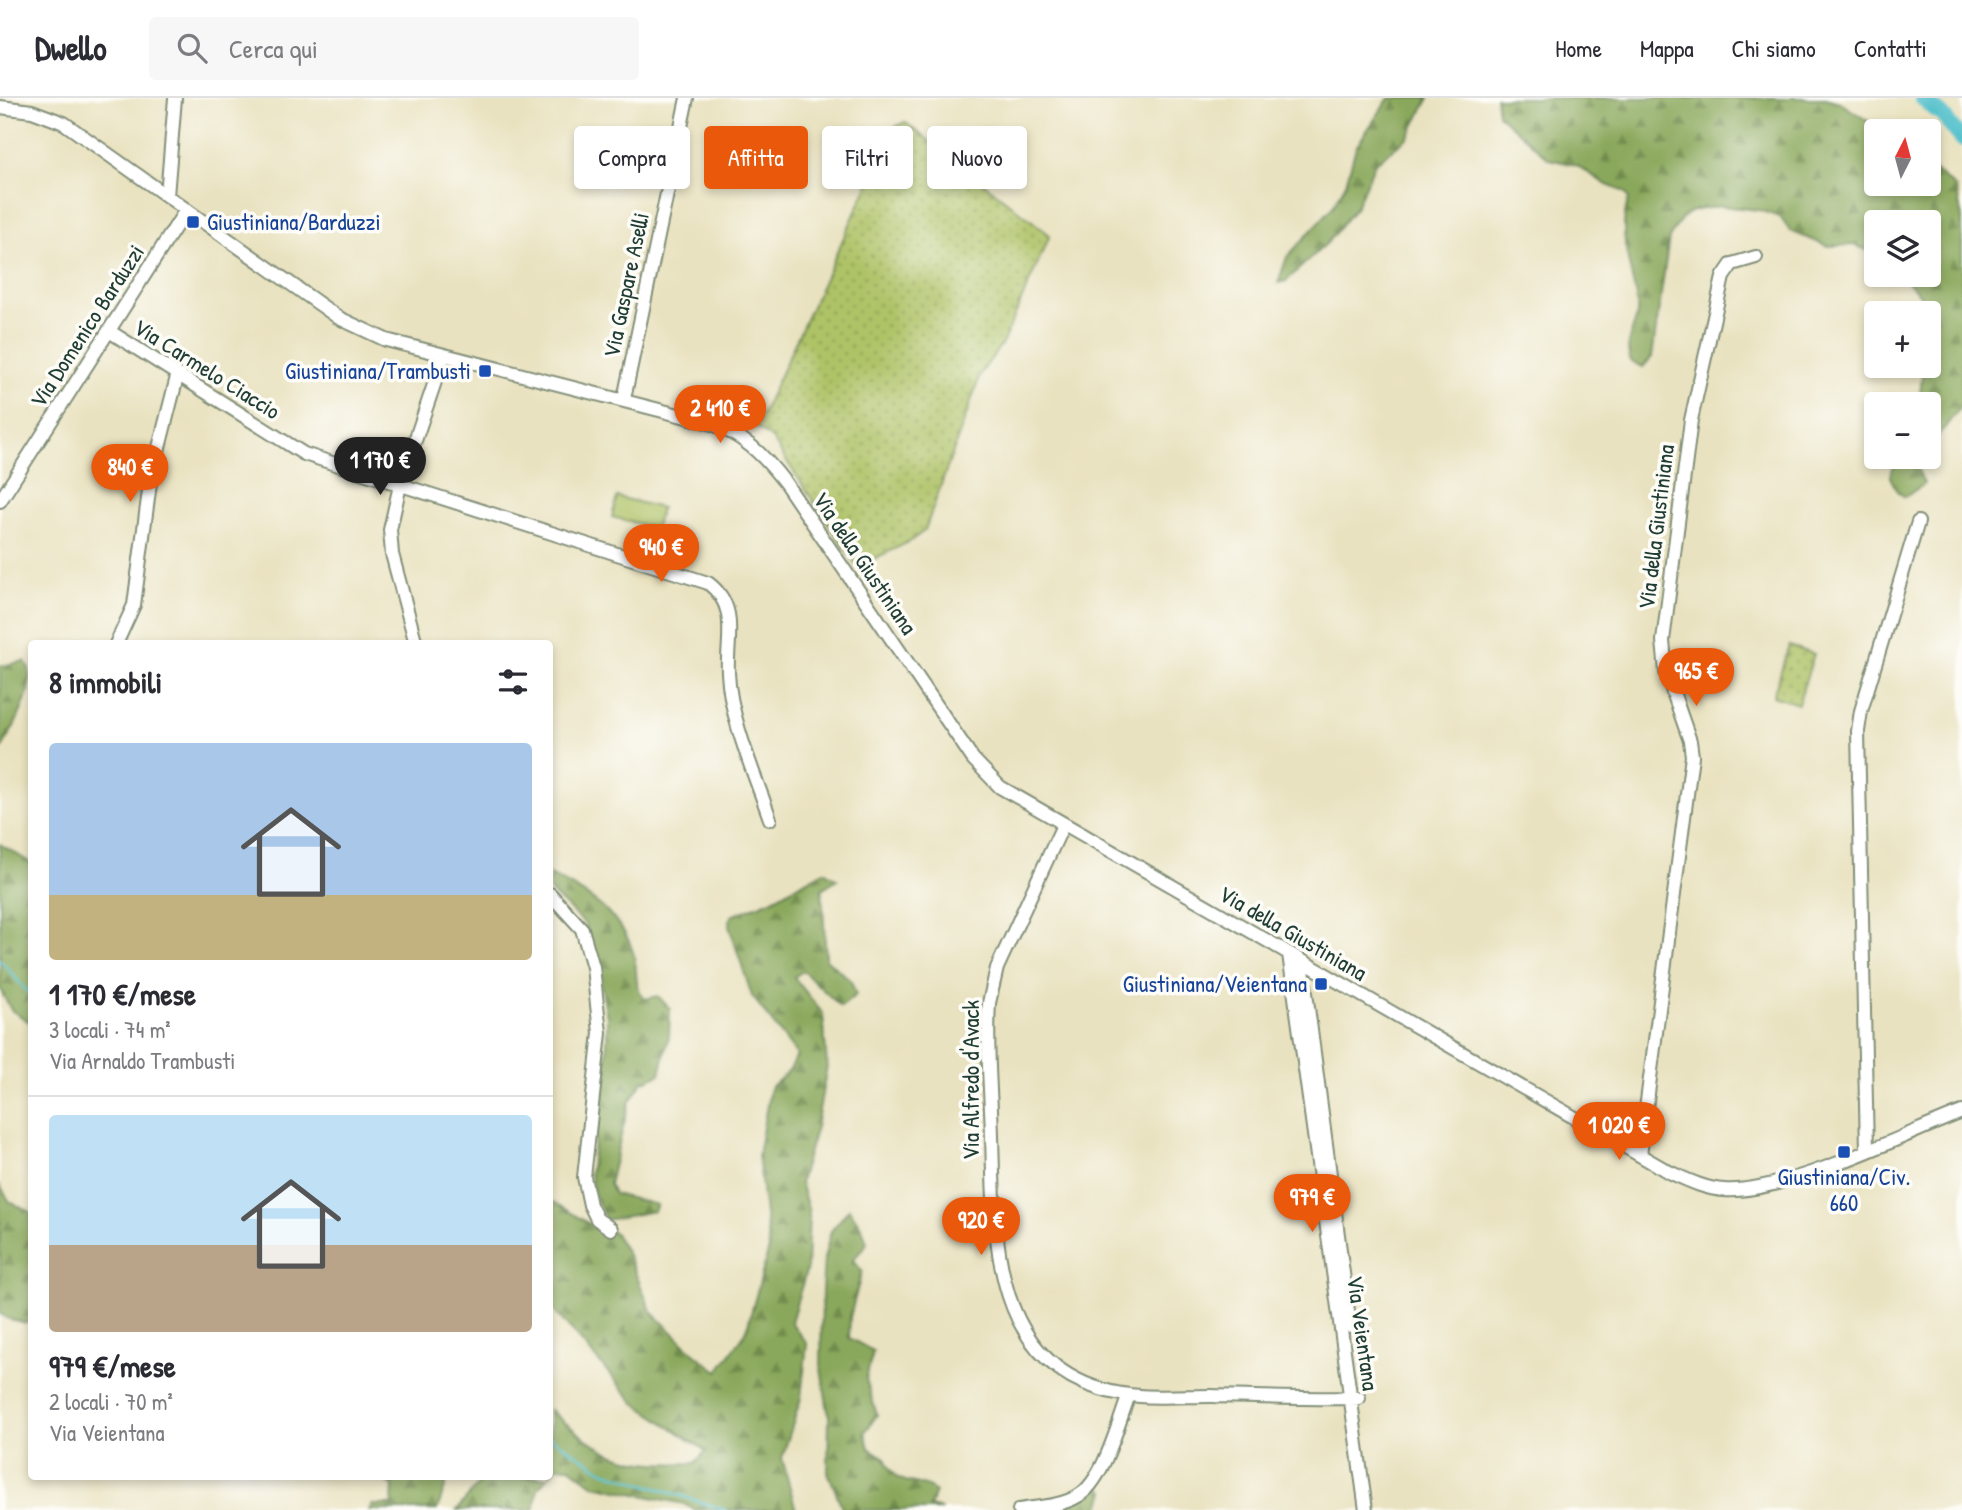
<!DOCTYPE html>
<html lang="it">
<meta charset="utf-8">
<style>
body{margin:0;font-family:"Patrick Hand",sans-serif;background:#f7f7f7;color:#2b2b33;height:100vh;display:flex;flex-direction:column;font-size:26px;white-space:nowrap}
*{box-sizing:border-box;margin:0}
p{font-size:23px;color:#7c7c81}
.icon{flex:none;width:38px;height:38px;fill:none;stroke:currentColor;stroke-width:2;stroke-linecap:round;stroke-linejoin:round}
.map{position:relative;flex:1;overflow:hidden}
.drawer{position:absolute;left:28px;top:542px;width:525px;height:840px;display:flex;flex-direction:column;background:#fff;border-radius:7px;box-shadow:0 4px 10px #0003}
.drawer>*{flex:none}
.guide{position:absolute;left:574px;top:28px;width:665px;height:63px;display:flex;gap:14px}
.needle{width:46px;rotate:6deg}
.buttons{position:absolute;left:1864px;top:21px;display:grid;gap:14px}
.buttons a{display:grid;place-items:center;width:77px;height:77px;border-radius:7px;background:#fff;box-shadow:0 4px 10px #0003;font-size:35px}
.price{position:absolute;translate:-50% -60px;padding:0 16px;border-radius:24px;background:#ea580c;color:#fff;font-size:23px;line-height:46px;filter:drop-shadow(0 2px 4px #0008)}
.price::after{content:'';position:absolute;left:50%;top:42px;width:21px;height:16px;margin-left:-10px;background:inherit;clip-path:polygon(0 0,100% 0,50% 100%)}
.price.current{background:#222;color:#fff}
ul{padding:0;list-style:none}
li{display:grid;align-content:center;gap:14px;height:371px;padding:0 21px}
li+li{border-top:2px solid #e1e1e2}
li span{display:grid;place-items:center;height:217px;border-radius:7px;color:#555}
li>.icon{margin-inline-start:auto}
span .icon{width:126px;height:126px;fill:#fffc;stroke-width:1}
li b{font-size:30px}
h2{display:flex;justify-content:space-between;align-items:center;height:84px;padding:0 21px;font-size:30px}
.chip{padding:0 24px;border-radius:7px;background:#fff;box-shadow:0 4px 10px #0003;font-size:24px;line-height:63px}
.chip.current{background:#ea580c;color:#fff}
header{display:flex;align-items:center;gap:42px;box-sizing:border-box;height:98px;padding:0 35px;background:#fff;border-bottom:2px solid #e1e1e2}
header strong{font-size:33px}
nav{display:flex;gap:38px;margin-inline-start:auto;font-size:24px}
.search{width:490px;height:63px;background:#f7f7f7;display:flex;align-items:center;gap:18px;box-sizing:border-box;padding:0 24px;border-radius:7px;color:#7c7c81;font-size:26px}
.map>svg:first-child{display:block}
.grass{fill:url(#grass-dots);stroke:#66804d;stroke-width:2}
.forest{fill:url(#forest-firs);stroke:#547248;stroke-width:2}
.garden{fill:#aec266;stroke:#66804d;stroke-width:2}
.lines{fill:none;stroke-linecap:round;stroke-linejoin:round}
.stream{stroke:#54c1cc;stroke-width:2.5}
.river{stroke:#54c1cc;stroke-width:16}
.minor-casing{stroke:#84907a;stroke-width:16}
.minor{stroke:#fff;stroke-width:12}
.transit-dot{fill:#1a4fb4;stroke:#fdfcf7;stroke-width:2.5}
.labels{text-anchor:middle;stroke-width:7;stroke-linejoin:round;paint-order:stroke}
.transit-label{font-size:23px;fill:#164399;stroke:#fdfcf7;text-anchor:end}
.street-label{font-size:23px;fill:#1f3d34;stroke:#fdfcf7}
</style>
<header>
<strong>Dwello</strong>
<div class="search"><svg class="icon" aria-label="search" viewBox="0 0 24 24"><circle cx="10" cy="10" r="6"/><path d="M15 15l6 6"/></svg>Cerca qui</div>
<nav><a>Home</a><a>Mappa</a><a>Chi siamo</a><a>Contatti</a></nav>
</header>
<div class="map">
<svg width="1962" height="1412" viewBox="0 0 1962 1412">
<defs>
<pattern id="grass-dots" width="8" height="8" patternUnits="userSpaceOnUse" patternTransform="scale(1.75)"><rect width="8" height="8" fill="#aec266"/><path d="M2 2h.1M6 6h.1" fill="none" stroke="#8d9f55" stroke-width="1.8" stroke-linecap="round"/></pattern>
<pattern id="forest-firs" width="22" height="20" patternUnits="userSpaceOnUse" patternTransform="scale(1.75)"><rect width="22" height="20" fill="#8aa85b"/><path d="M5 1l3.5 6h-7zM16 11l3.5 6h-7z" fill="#708a4c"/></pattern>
</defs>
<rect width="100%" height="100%" fill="#fdfcf7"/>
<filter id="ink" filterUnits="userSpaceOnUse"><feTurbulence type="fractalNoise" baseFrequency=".0143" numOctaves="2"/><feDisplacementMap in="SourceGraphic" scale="14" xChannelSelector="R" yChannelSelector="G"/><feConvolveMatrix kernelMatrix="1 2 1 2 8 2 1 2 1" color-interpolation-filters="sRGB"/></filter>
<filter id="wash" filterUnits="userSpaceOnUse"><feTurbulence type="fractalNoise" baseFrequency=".00686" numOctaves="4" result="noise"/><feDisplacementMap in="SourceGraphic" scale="28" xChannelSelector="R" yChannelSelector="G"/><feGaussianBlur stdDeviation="1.57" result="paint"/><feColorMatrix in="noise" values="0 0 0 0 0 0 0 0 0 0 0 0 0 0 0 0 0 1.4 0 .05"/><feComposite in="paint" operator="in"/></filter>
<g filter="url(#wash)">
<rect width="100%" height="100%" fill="#e9e2c0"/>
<!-- grass -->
<path class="grass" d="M905,24L1050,137L1003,244L981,275L925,432L911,443L857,469L772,341L756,329L895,29Z
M1789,548L1814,556L1798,606L1773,598Z"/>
<!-- forest -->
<path class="forest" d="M1389,0H1429L1408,39L1375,65L1356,109L1327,145L1286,183L1278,185L1287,159L1332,110L1346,85L1356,49Z
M1496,0H1826L1839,4L1883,33H1876V86H1928L1929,68L1956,90L1962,119V306L1959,311L1929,350L1928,306H1919L1923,268H1928V215H1923L1920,197L1902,177H1928V124H1876V156L1855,147L1827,148L1790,133L1780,119L1759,112L1720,108L1692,113L1681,121L1669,140L1652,259L1643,269L1631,264C1621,243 1640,227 1637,206C1632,171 1616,135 1629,100L1625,94L1607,87L1576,67L1549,61L1498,16Z
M1897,359H1921L1916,366L1924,386L1905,399L1897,393L1890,379Z
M25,563C41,583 13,632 0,653V568Z
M0,746L31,765V925L11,912L0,891Z
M824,773L837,781L822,791L826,861L851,883L856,897L841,909L803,873L794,879L823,916L827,968L816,1029L800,1084L809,1114L807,1170L791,1224L807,1246L801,1300L782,1360L796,1412H695L684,1406L594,1387L570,1369H557L550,1377V1312C606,1359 621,1368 695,1365L706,1353L635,1305L550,1208V1102L588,1125L614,1134L627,1155L651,1213L695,1256L718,1273L746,1234L769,1150L758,1057L770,990L790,972L797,957L752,898L729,828L731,818L771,802Z
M550,777C584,794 621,815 633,854C639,872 632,887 645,901L658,898L670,911L669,938L660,976L642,984L629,1005L609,1086L614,1096L657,1107L654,1113L606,1122L594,1097L590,1075L607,953V919L594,850L584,825L550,793Z
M0,1088L10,1104L31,1114V1222L26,1225L9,1221L0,1216Z
M849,1111L862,1130L867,1145L853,1162L862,1173L850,1219L849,1240L873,1253L866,1281L877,1317L865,1334L869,1350L885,1360C897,1394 912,1377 935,1393L930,1409L942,1412H843L828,1374L829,1319L821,1270L822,1193L824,1161L831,1133Z
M377,1379H445L448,1381L437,1412H369L372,1407H392L393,1387Z
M484,1379H548L538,1390L534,1412H457Z
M1099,1387L1105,1393L1101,1406L1095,1412H1036L1075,1402Z"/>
<!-- garden -->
<path class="garden" d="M617,399L661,410L655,430L612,419Z"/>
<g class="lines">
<!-- stream -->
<path class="stream" d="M0,862L32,899
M550,1339L603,1373L725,1412"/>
<!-- river -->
<path class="river" d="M1922,0L1942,17L1962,41"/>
</g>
</g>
<g filter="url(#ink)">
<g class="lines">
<!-- minor casing -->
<g class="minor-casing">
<path id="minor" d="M0,9L32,13L64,25L339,220L386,242L706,324C743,336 763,356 786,386L973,661L1000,689L1669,1074C1687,1082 1705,1091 1724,1092C1785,1096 1902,1037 1962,1014
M167,98L175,0
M109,233L304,356L708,485C740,509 726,542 728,575C730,621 755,677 770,721
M624,301L687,0
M0,403L186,112
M116,546L134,507L150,385L177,279
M416,546L392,456L390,432L400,387L444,257
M1063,727L997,870L989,905C986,949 991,994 992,1038C995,1131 989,1257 1100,1291C1135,1302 1174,1298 1211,1298C1260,1299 1310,1301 1359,1300
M550,796L582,831L593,869L600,935L584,1079L590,1107L597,1121L611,1131
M1289,856L1366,1412
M1302,864L1350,1228
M1867,1052L1858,633L1861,613L1918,424
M1640,1057L1692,658L1690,643L1666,574L1663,543L1691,322L1723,179L1732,166L1756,159
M1019,1412C1038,1409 1062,1408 1078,1398C1104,1383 1118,1325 1129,1297"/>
</g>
<!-- minor -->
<use href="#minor" class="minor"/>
</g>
</g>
<!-- markers -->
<g class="transit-dot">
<rect x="186" y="117" width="14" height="14" rx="3.5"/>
<rect x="478" y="266" width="14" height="14" rx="3.5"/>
<rect x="1314" y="879" width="14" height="14" rx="3.5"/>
<rect x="1837" y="1047" width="14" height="14" rx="3.5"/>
</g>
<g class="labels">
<!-- transit labels -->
<g class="transit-label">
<text x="207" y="132" text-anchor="start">Giustiniana/Barduzzi</text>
<text x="471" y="281">Giustiniana/Trambusti</text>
<text x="1307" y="894">Giustiniana/Veientana</text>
<text x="1844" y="1087" text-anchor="middle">Giustiniana/Civ.<tspan x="1844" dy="26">660</tspan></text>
</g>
<!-- street labels -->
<g class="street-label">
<text transform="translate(626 187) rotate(-78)" y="8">Via Gaspare Aselli</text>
<text transform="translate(87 228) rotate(-57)" y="8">Via Domenico Barduzzi</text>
<text transform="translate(207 271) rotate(32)" y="8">Via Carmelo Ciaccio</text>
<text transform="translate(1656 429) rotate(-83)" y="8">Via della Giustiniana</text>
<text transform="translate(865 465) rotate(56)" y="8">Via della Giustiniana</text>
<text transform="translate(1293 835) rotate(30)" y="8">Via della Giustiniana</text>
<text transform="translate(971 982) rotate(-90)" y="8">Via Alfredo d'Avack</text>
<text transform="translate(1363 1235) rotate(82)" y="8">Via Veientana</text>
</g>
</g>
</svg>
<div class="buttons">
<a><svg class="needle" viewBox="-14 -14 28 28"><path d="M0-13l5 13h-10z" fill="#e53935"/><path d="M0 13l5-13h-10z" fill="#7c7c81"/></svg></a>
<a><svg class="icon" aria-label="layers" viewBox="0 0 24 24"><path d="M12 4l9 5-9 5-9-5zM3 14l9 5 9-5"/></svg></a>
<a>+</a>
<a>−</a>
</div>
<b class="price" style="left:720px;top:347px">2 410 €</b>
<b class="price current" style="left:380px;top:399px">1 170 €</b>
<b class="price" style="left:130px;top:406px">840 €</b>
<b class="price" style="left:661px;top:486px">940 €</b>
<b class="price" style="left:1696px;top:610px">965 €</b>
<b class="price" style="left:1619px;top:1064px">1 020 €</b>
<b class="price" style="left:1312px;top:1136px">979 €</b>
<b class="price" style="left:981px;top:1159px">920 €</b>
<div class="guide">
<a class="chip">Compra</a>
<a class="chip current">Affitta</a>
<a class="chip">Filtri</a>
<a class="chip">Nuovo</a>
</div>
<section class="drawer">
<h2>8 immobili<svg class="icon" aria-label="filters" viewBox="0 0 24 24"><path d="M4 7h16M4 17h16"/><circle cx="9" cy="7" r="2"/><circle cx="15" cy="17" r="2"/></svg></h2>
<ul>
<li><span style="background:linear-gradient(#a9c7e8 70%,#c2b280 0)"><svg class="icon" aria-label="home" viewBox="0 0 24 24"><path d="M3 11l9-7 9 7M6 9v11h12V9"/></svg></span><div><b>1 170 €/mese</b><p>3 locali · 74 m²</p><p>Via Arnaldo Trambusti</p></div></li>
<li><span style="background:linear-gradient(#bfe0f5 60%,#b9a48a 0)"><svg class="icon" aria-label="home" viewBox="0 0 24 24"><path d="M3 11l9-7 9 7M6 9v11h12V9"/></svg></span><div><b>979 €/mese</b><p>2 locali · 70 m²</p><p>Via Veientana</p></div></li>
</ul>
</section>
</div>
